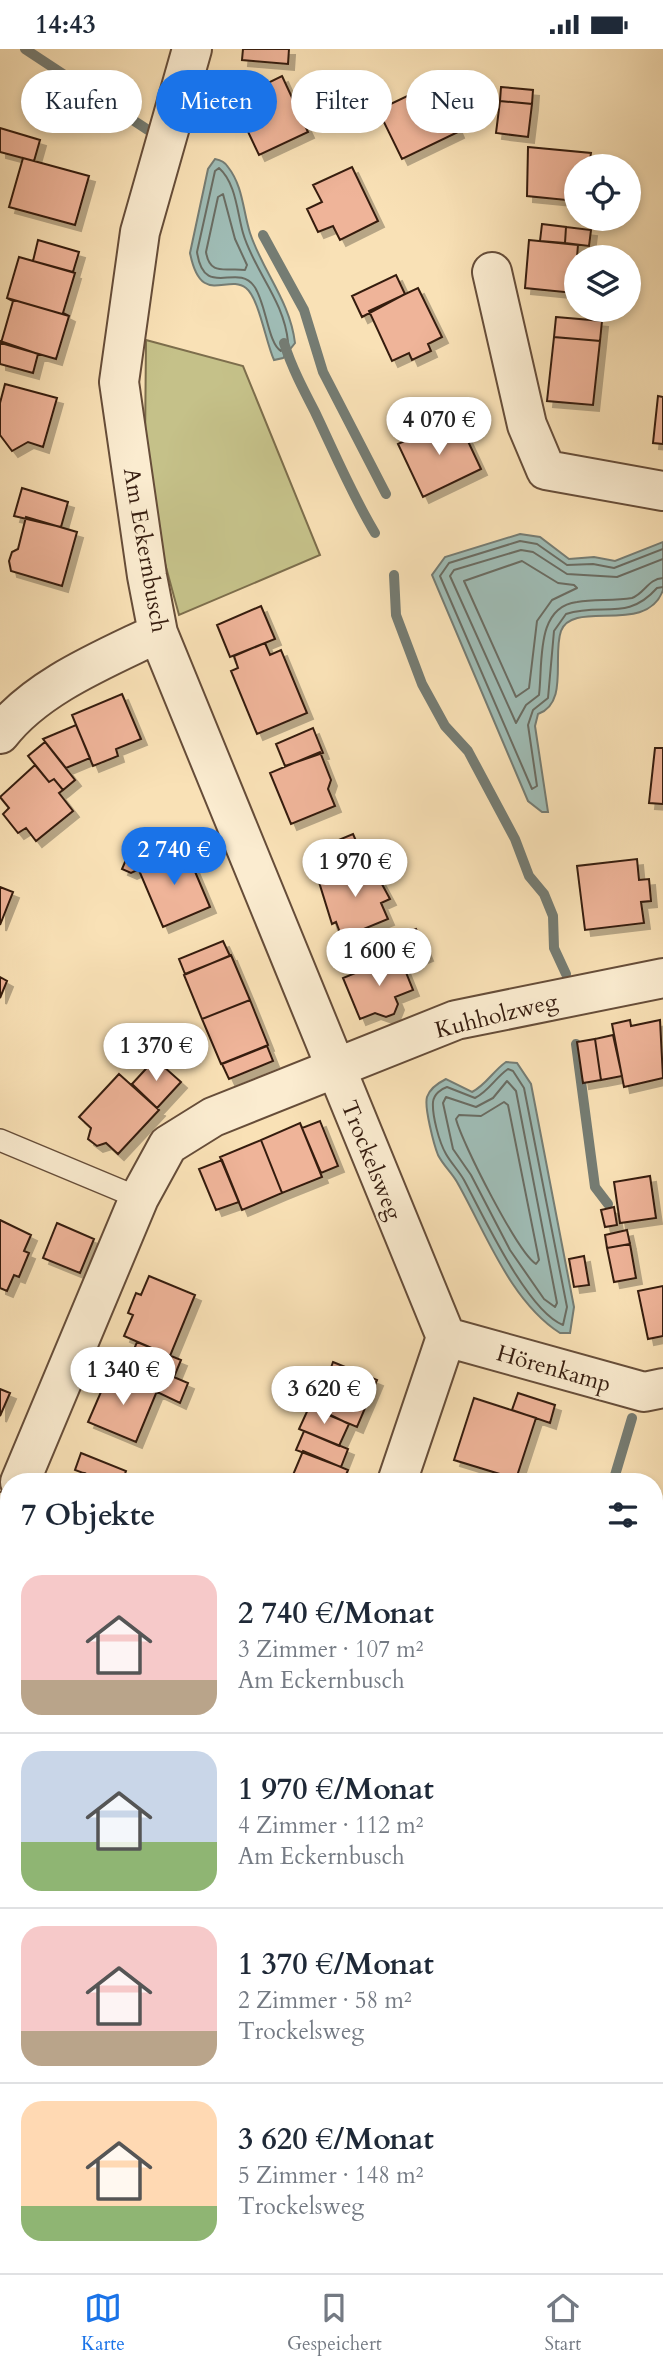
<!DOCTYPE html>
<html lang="de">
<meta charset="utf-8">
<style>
body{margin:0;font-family:Cardo,serif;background:#f6f6f7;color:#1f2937;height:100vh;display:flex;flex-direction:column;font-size:26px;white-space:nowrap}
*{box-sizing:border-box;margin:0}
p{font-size:23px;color:#747a83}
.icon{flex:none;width:38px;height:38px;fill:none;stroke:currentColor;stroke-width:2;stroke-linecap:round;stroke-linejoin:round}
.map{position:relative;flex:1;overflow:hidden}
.drawer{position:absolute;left:0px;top:1424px;width:663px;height:800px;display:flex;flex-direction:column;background:#fff;border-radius:28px 28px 0 0;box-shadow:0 4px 10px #0003}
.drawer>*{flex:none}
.top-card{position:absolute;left:21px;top:21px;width:621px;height:63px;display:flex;gap:14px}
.buttons{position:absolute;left:564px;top:105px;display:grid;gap:14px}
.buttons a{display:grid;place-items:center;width:77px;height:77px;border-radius:50%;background:#fff;box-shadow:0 4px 10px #0003;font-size:35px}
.price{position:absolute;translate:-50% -60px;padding:0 16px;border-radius:24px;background:#fff;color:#222;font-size:23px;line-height:46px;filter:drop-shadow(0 2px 4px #0008)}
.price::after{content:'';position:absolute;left:50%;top:42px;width:21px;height:16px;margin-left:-10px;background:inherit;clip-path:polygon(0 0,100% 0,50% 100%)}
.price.on{background:#1a73e8;color:#fff}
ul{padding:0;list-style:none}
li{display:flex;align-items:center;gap:21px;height:175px;padding:0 21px}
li+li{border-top:2px solid #e0e1e3}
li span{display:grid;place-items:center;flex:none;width:196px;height:140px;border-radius:21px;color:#555}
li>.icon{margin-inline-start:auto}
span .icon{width:84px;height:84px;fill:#fffc;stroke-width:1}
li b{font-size:30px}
h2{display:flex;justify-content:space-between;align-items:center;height:84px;padding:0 21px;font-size:30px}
.tag{padding:0 24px;border-radius:32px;background:#fff;box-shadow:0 4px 10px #0003;font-size:24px;line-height:63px}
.tag.on{background:#1a73e8;color:#fff}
.status{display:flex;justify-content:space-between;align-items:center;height:49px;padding:0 35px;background:#fff;direction:ltr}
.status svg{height:19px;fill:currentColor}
.dock{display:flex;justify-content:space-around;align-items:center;height:98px;border-top:2px solid #e0e1e3;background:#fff;font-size:19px;color:#747a83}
.dock a{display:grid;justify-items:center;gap:4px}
.dock .on{color:#1a73e8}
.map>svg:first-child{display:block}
.green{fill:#c5c189;stroke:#7d6e4c;stroke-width:2}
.water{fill:#9fbcb5;stroke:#757c73;stroke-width:2}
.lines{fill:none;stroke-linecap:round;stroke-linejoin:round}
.shore{stroke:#6a6c62;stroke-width:2}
.stream{stroke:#757c73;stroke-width:10}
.building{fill:#efb499;stroke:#351c0f;stroke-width:2;filter:url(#shadow)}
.lane-casing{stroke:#664d39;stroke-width:24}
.street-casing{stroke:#664d39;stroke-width:42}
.lane{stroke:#fbecd0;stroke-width:21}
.street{stroke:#fbecd0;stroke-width:38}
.labels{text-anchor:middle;stroke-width:5;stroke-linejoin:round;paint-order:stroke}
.street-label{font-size:23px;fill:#351c0f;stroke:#fbecd0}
</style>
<div class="status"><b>14:43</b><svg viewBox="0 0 49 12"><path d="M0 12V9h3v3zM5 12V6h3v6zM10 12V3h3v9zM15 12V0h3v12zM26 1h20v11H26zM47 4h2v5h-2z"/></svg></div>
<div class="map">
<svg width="663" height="2224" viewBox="0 0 663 2224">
<defs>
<filter id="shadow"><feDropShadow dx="6" dy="6" stdDeviation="0" flood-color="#0004"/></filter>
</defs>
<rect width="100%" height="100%" fill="#f9e1b6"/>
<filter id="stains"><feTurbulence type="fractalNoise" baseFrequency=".00286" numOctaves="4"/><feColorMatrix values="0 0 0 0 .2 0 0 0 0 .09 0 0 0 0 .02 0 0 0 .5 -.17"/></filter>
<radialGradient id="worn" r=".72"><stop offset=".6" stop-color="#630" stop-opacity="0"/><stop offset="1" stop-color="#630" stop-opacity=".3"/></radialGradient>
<!-- green -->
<path class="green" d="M146,291L243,317L320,506L179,566L157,485L145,397Z"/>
<!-- water -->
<path class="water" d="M215,110C221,111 225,113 228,118C243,137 243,162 250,184C263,223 290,252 295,294L283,309L274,311C266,294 259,249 246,239C227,224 201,259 190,204L208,120Z
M520,485L540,488L569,510L594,508L615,512L663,493C663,507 663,528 663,541C647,587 573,550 561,582C552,607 569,654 538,665L535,677L548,763H542L528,752L432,526L445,508Z
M506,1013L517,1014L531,1035L574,1258L570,1284H560C510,1252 485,1182 457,1133C452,1124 443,1116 438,1106C434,1096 424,1058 427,1048C430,1039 438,1034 446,1030L472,1043C486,1036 493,1022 506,1013Z"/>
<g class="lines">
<!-- shore -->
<path class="shore" d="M219,119C236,134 237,163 243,184C254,222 284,251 288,293L281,302C268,295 266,253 254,237C237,213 204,251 197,203L215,122Z
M223,145L235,190L247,216L245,221C226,218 210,228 206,203L218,148Z
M663,500L614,519L593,515L567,516L537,495L520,492L449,514L440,527L532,740L537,737L528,676L533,661L548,649L554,582L566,565C602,553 627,573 657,539L663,538
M663,510L617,528L567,525L533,503L521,501L454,521L450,527L516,674L526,656L539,646C543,615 535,558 577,553C595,550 613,552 632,549C645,544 648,530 663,529
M522,512L558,534L574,536L577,539L552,551L537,572L529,639L516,648L464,532Z
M508,1020L513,1022L524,1039L567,1258L563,1276C527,1262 483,1166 464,1131C459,1122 451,1114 446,1105C439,1093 432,1066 433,1053C434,1045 441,1040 447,1038L475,1049C489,1042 495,1029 508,1020Z
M507,1032L516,1042L557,1254L555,1258L544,1250L510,1201L471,1126L453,1100L443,1054L446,1048L476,1058L493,1049Z
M504,1053L508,1056L539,1211L536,1215C518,1204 462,1094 456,1070L459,1066L481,1067Z"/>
<!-- stream -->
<path class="stream" d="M25,0L148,81
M263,186L304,261L323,323L386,445
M284,294C292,319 303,340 315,363C335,405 351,444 375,484
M394,526L396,566L422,635L445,677L468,702L515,790L529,827L544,845L553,867L554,899L566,925
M576,995L595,1138L608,1155
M613,1433L632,1369
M367,2224L371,2216"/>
</g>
<!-- building -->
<path class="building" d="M243,0H289L288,15L242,11Z
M282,27L308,83L259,106L233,51Z
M356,33L371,64L357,71L341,39Z
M501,38L533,41L532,55L500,52Z
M424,39L437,68L449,62L458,83L402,110L378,61Z
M500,52L532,55L528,88L496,84Z
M0,79L40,91L34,112L0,103Z
M528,98L591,104L589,117H576V152L527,147Z
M23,109L89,127L75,176L9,158Z
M352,118L378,172L340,191L333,177L318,183L307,160L322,153L313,136Z
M542,175L566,178L565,194L540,192Z
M566,178L591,181L589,197L565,194Z
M38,191L79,203L73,223L33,212Z
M529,191L578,196L574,244L525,239Z
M19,208L75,224L63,264L69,267L7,249Z
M396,226L405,245L362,268L352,247Z
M418,239L442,288L428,295L431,302L412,311L409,304L392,312L369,262Z
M7,249L69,267L56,310L1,294L13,252Z
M556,268L602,272L600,292L554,288Z
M554,288L600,292L593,356L547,352Z
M0,292L38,305L33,324L0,315Z
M5,335L57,349L43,398L28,393L12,402L0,386V354Z
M658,347L663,348V395L653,394Z
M459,373L481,420L423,448L398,395L413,388L410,382L426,374L428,380L442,374L445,380Z
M22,439L68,453L61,478L14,467Z
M26,468L77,483L62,537L11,522L9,512L12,503L18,500Z
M261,557L275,590L230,608L217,576Z
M265,594L270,606L281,601L307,664L257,685L231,622L238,619L234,607Z
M122,645L141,690L116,700L118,707L93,717L72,666Z
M76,676L90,709L66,719L43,690Z
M313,679L323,704L285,717L276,695Z
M45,693L75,731L63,741L54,730L49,733L28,707Z
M655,699H663V755L649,754Z
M320,703L331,731L328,740L335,757L291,775L270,724Z
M35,716L49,733L54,730L63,741L59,744L73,762L36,792L26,779L18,784L3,765L9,759L0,748Z
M169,783L177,803L131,824L122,820L131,799Z
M353,785L366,815L324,831L312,802Z
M185,799L210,858L163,878L138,819Z
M637,810L639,831L649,830L651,852L641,853L644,874L585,881L577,817Z
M370,813L390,850L381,854L388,870L342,889L336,873L332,875L319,833Z
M0,838L13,843L0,876Z
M416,880L427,906L403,916L399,906L378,915L371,899Z
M223,892L230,907L185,925L179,910Z
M231,906L250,951L202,970L184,926Z
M399,906L413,941L395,948L398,955L394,965L386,968L375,964L360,970L343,929Z
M0,928L7,932L0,949Z
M250,951L268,996L221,1015L202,970Z
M630,971L631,977L660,971L663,1029L624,1038L612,975Z
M613,986L622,1027L601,1031L595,990Z
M595,990L601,1031L583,1034L577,993Z
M267,997L273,1012L229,1030L222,1015Z
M155,1010L181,1033L157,1059L132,1035Z
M119,1025L159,1061L118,1105L106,1094L97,1097L88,1090L91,1079L79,1068Z
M320,1072L338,1117L321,1124L302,1079Z
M300,1074L322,1128L282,1144L261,1091Z
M261,1091L282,1144L242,1161L220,1108Z
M222,1111L239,1153L216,1161L199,1120Z
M650,1127L656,1169L620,1174L614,1133Z
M614,1158L617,1176L605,1178L601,1161Z
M0,1171L31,1186L24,1202L29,1204L19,1228L14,1226L7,1242L0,1239Z
M57,1174L94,1190L80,1224L43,1209Z
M627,1181L630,1195L607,1199L605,1186Z
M630,1195L636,1229L614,1233L607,1199Z
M584,1207L589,1236L574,1238L569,1210Z
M149,1227L195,1246L170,1307L124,1287L133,1266L128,1264L136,1244L141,1246Z
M663,1237V1287L648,1290L638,1242Z
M137,1293L181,1311L174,1328L130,1310Z
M333,1313L377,1331L357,1378L314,1360L321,1329L328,1327Z
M143,1315L188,1334L180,1354L136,1333Z
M110,1322L157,1342L136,1393L88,1373Z
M0,1340L10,1344L0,1367Z
M518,1344L555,1356L550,1374L512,1361Z
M474,1349L536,1369L516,1430L454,1411Z
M310,1356L349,1375L339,1397L299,1380Z
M304,1382L348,1400L341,1418L296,1401Z
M303,1402L348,1421L343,1433H290Z
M81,1404L126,1422L122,1433H107L75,1421Z
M84,1424L107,1433H80Z
M500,1426L516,1429L528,1433H498Z
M654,1467L663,1480L654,1485Z
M663,1480V1479V1576L654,1562V1485Z
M0,1543L9,1546V1599L0,1595Z
M663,2016V2077L654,2081V2020Z
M201,2216H229L249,2224H198Z
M410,2216H444L457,2219L455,2224H408Z
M454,2216H501L499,2224H471L453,2218Z"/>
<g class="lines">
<!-- lane casing -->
<g class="lane-casing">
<path id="lane" d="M0,1091L139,1149"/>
</g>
<!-- street casing -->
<g class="street-casing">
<path id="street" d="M192,0L140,183L119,333L147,527L158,584L446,1288L397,1433
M492,223L527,376L546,421L663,442
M0,685C37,637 105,610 158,584
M446,1288L644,1343L663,1339
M20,1433L139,1149L168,1096L213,1068L456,971L663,929
M9,1461L4,1492L9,1499
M654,1867L663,1839
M654,2144L663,2145
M145,2224L150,2216
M542,2224L545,2216"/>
</g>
<!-- lane -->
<use href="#lane" class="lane"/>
<!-- street -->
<use href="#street" class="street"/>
</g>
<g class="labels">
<!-- street labels -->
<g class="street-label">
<text transform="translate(146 501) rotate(80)" y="8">Am Eckernbusch</text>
<text transform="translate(496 966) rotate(-14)" y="8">Kuhholzweg</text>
<text transform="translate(372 1111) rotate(68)" y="8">Trockelsweg</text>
<text transform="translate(554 1319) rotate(16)" y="8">Hörenkamp</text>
</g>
</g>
<rect width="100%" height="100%" filter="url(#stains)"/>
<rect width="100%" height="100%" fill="url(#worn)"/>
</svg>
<div class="buttons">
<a><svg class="icon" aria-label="locate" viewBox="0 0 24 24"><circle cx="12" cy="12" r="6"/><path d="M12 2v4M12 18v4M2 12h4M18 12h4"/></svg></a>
<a><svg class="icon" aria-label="layers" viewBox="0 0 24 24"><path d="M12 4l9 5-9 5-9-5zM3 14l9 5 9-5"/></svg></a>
</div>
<b class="price" style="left:439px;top:408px">4 070 €</b>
<b class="price on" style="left:174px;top:838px">2 740 €</b>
<b class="price" style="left:355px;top:850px">1 970 €</b>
<b class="price" style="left:379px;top:939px">1 600 €</b>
<b class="price" style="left:156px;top:1034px">1 370 €</b>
<b class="price" style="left:123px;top:1358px">1 340 €</b>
<b class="price" style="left:324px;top:1377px">3 620 €</b>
<div class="top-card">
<a class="tag">Kaufen</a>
<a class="tag on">Mieten</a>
<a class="tag">Filter</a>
<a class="tag">Neu</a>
</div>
<section class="drawer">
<h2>7 Objekte<svg class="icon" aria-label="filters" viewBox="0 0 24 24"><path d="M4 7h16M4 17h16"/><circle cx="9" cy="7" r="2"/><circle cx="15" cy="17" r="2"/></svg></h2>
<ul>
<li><span style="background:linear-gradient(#f6c9c9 75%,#b9a48a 0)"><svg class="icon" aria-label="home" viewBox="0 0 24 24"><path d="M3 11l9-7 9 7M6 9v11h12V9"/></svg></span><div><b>2 740 €/Monat</b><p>3 Zimmer · 107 m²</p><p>Am Eckernbusch</p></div></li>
<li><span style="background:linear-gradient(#c9d6e8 65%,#8fb573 0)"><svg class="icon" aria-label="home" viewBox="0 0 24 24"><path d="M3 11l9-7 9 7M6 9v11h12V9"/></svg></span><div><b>1 970 €/Monat</b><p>4 Zimmer · 112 m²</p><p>Am Eckernbusch</p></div></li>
<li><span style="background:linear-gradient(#f6c9c9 75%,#b9a48a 0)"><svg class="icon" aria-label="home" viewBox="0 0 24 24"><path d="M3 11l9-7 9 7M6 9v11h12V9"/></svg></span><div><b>1 370 €/Monat</b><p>2 Zimmer · 58 m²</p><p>Trockelsweg</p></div></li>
<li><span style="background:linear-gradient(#ffd9b3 75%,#8fb573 0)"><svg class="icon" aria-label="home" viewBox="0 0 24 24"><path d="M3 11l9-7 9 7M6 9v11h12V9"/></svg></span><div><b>3 620 €/Monat</b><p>5 Zimmer · 148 m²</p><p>Trockelsweg</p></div></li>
</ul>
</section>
</div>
<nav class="dock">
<a class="on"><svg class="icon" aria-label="map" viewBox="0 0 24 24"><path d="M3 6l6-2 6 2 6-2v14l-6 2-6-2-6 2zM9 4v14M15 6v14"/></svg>Karte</a>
<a><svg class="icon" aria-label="saved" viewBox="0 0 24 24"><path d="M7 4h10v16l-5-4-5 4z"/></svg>Gespeichert</a>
<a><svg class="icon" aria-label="home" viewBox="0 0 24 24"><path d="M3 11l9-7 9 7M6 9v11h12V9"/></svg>Start</a>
</nav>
